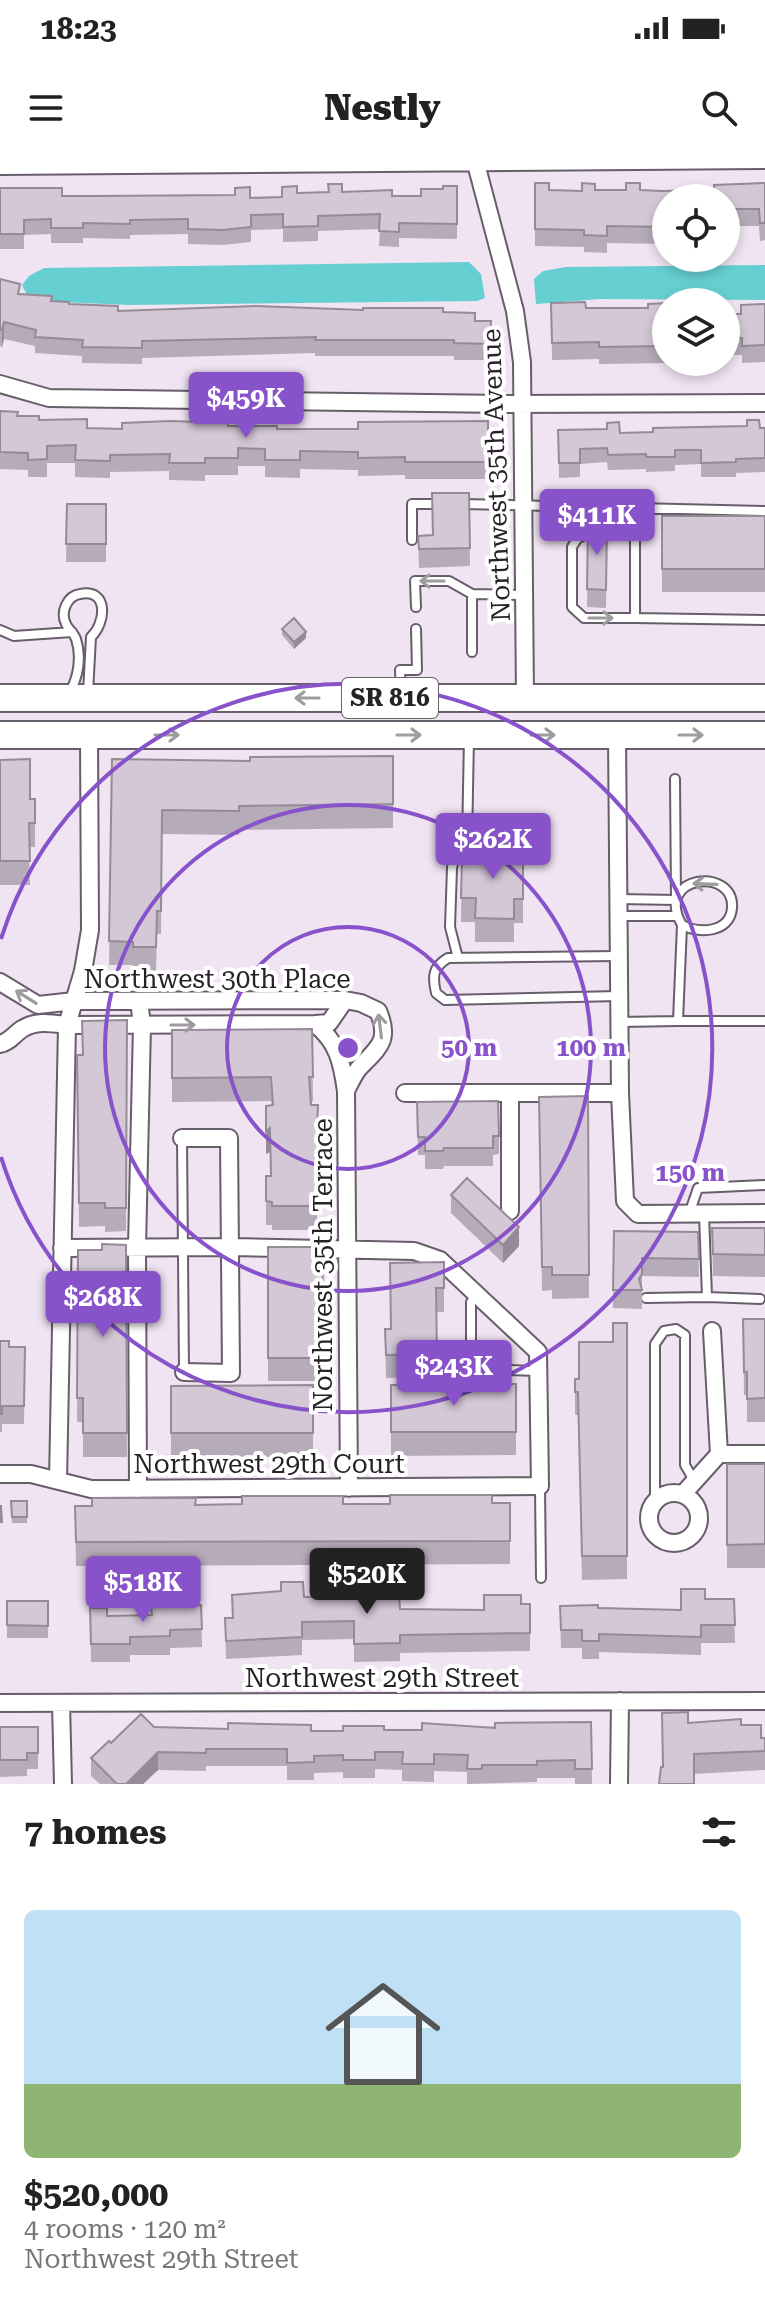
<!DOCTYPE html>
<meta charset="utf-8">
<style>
body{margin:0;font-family:"Roboto Serif",serif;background:#f6f6f6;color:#222;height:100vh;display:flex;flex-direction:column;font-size:30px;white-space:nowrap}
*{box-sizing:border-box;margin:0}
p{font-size:26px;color:#767676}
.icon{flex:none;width:44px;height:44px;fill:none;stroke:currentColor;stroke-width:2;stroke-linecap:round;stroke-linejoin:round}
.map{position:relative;height:1624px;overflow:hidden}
.details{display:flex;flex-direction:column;background:#fff;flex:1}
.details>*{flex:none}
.tools{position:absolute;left:652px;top:24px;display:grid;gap:16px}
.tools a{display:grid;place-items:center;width:88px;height:88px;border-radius:50%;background:#fff;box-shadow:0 4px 12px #0003;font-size:40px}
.price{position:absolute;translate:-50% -68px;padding:0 18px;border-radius:8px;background:#8752ca;color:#fff;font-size:26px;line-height:52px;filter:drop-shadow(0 2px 4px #0008)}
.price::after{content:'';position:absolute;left:50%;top:48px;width:24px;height:18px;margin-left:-12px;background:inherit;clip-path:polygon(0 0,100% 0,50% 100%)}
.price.on{background:#222;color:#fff}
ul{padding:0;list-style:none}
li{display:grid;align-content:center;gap:16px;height:424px;padding:0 24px}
li span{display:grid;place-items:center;height:248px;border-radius:12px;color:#555}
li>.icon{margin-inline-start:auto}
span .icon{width:144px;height:144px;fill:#fffc;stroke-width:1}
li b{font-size:34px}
h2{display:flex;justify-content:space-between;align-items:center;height:96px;padding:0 24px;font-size:34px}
.status{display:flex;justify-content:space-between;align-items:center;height:56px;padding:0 40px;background:#fff;direction:ltr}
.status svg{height:22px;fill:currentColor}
header{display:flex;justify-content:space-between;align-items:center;height:104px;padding:0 24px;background:#fff;font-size:36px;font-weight:800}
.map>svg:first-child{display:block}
.water{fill:#66cfd2}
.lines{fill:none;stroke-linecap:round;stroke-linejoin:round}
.service-casing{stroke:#685d6a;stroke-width:12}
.minor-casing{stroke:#685d6a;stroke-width:20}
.primary-casing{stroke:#685d6a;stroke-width:30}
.service{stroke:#fff;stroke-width:8}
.minor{stroke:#fff;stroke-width:16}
.primary{stroke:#fff;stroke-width:26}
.wall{fill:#b6abb8}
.shaded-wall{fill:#948b96}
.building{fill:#d4c7d6;stroke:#948b96;stroke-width:2}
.oneway{stroke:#9e9c9e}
.ring{fill:none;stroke:#8752ca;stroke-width:4}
.labels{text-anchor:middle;stroke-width:8;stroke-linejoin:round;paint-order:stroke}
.shield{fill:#fff;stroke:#686468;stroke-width:2}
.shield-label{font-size:24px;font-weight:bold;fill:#272227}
.street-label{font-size:26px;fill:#272227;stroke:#fff}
.centre{fill:#8752ca;stroke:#fff;stroke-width:4}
.ring-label{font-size:24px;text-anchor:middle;font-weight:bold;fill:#8752ca;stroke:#fff;stroke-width:8;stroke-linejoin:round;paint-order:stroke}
</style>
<div class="status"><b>18:23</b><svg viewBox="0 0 49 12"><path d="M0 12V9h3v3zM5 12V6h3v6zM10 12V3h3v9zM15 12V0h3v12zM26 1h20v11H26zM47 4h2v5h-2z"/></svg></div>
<header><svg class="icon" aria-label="menu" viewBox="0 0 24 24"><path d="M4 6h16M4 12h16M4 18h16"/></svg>Nestly<svg class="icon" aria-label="search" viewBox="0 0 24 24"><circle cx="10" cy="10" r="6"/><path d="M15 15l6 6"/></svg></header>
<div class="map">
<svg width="765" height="1624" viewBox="0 0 765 1624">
<rect width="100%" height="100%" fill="#f0e3f2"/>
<!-- water -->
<path class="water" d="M469,102L481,114L485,138L477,141L130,145L37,141L28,137L22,125L29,116L44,108Z
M765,105V140L600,139L536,144L534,119L543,111L566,107Z"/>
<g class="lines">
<!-- service casing -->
<g class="service-casing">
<path id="service" d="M462,344L765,351
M635,348V458L765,460
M635,375H584L577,379L572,387V447L584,458H635
M412,380V344H440
M416,447L415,421H449L472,434
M0,470L14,476L72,472
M472,492V434L524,435
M69,533C78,519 82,497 76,479C74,473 68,469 66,464C60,452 67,436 80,434C109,428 106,463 91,477L88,533
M401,535L400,510H417L416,469
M619,739L676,740L675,619
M619,756H677
M618,796L448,798C433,807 432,816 436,833L445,840L619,836
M458,798L450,767L452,708L455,695L467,684L469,577
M678,861H765
M620,862L678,861L682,765C653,715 735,706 732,748C730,773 699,774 682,765
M182,978L184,1212
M689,1054L698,1028L765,1025
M704,1054L707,1137L760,1139
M476,1135L471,1142V1209L538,1211
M646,1138L707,1137
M540,1326L541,1418
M655,1340V1184L664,1171L676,1169L685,1175V1305L695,1322"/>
</g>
<!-- minor casing -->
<g class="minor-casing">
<path id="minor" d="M475,0L515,151L522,202L525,538
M0,6L765,0
M0,224L49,238L506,244L765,243
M617,575L620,933L625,1041L638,1054L765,1053
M0,822L38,845L74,841L345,840L361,843L378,851C391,881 378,888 359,908C354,914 350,923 346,931
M315,864L329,863L345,840
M0,884C10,882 13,875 22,869C36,860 51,863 67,865L315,864C338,882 342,903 346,931L349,1328
M405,933H620
M182,978H229L231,1213L184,1212
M510,1051V933
M712,1171L719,1294
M0,1314H31L91,1329L540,1326L538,1192L440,1100L414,1091L231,1087L62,1088
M58,1321L67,865L83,811L90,770L89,575
M138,1329L137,1087L142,865L139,841
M649 1358a25 25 0 1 1 50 0a25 25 0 1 1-50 0Z
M683,1334L719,1294H765
M0,1543L765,1541
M61,1543L63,1624
M619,1624L620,1541"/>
</g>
<!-- primary casing -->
<g class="primary-casing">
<path id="primary" d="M0,538H765
M0,575H765"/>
</g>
<!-- service -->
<use href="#service" class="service"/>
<!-- minor -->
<use href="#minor" class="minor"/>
<!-- primary -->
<use href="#primary" class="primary"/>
</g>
<!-- wall -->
<path class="wall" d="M535,23L549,30L662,31L714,30L765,23V80L760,81L759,66H726V38H666V84L607,83V93L584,92V87L535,86Z
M457,26V79L399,78V87L379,86L380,69L318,71V81L283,82V69L251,70V82L223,85L188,84V74L130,75V79L83,78V83H51V74L24,75V89H0V28L62,36L250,38L282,37L297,33L342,32L392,36H421Z
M0,119L20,134L69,144L118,151L363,150L443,152L475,161H491L490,200H454V196H315V193L142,198V204L82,203V196L35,193V186L4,179L2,187L0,186Z
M551,143L586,148H648L666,143V202H710V205H672V203L599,204V199L552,200Z
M765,144V202L742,203V195H726V154H741Z
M0,251L17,256L87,268L122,269L228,266L277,269H358L488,261V319H405V315L358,316V310L300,309V318L265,317V306H238V315H205V321L169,320V311L110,312V318L75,317V303H47V317H28V310L0,309Z
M765,268V312L736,313V317H701V304L675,305V311L646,312V309L608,310L607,302L580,304V317L559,318L558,270L620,273Z
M469,333L470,406L419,408L418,376L432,375Z
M67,344H106V402H66Z
M662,356H765V432H662Z
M588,364L607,365L606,448L587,447Z
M282,469L306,478L294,489L282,475Z
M393,596V668L239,670V675L162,674L161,774H157L156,811H133V805H109L112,599L250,601Z
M0,600L30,639H35V687H29L30,725H0Z
M462,699H523V763H514V782H475V762H461Z
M127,860L126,1071L105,1072V1066L79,1067L77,895H82Z
M312,869L313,941H311L318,968L322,967V1041L317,1040V1066H311V1070H272V1065H266V1016H270V992L266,994V946L272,945L271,941L172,942V870Z
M588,936L589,1138L552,1139V1130L542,1131L539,937Z
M417,942L499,976V994L493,995V1006H444L443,1009H425V995H418Z
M451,1035L519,1086L503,1103L451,1053Z
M712,1068H765V1117L713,1116Z
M614,1071L698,1072L699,1117L642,1116V1149L613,1148Z
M126,1085L127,1297H83V1262H77L78,1090H102Z
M268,1087H323L322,1221H268Z
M444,1102V1152H436L437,1217L386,1218L385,1169H391Z
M743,1159H765V1262H747V1235H744Z
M627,1163V1419L582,1420L578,1255H575V1219H579L613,1182Z
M0,1181L9,1187H25L24,1264H2V1272H0Z
M516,1224V1295L391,1296V1225Z
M313,1225V1297H171V1226Z
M727,1304H765V1408H727Z
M11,1341H27V1363H12Z
M510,1343V1404L76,1406L75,1346Z
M304,1437L400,1449L484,1450L521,1444H530V1491L400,1493V1501L354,1502V1479L302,1480V1495L226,1499L225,1458H232Z
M705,1439H734L735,1483H701V1495L599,1492V1499H582V1488H561L560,1446L681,1450Z
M7,1441H48V1478H7Z
M201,1445L202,1487L170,1488V1495H130V1502H91L90,1448L107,1456L152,1455Z
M591,1562L592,1624H575V1618H537V1622L467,1624V1612L434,1611V1622L402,1621V1610L375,1609V1618H343V1612L314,1613V1620H287V1606H206V1611L158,1610L143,1624H100L91,1616V1598L111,1583L154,1567L311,1571L422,1570Z
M688,1563L741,1565L761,1578H765V1610L694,1614L663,1607Z
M0,1567H38V1609H27V1616L0,1617Z"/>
<!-- shaded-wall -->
<path class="shaded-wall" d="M4,162V179L2,187V170Z
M306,472V478L294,489V482Z
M270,968V992L266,994V971Z
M519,1067V1086L503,1103V1085Z
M158,1592V1610L143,1624H126Z"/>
<!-- building -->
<path class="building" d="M535,23H549V30L582,31V23L595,24V30H626V23H640V30L662,31L714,30V25L765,23V63H760L759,49H726V38H666V67L607,66V76L584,75V70L535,69Z
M328,24H342V32L392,30V36H421V29H443V26H457V64L399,63V72L379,71L380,54L318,56V66L283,67V54L251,55V67L223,70L188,69V59L130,60V64L83,63V68H51V59L24,60V74H0V28H62V36H95L235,35V28L250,27V38L282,37V27L297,26V33L329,32Z
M0,119L20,124L18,134L52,136L51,141L69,142V144L118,146V151L256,146L363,150V148H443V152L475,153V161H491L490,184L454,183V180H315L316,177L142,181V188L82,187L83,180L35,177L36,170L4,162L2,170H0Z
M585,142L586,148H648V144L666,143V186L599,187V182L552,183L551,143Z
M765,144V185L742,186V178H726V154H741V145Z
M0,251L18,252L17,256H39V260L87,259V268L122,269V263L170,261L228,263V266H277V269H358V262L488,261V302H405V297L358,298V292L300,291V300H265V289L238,288V298H205V303H169L170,294L110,295V301L75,300L76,285L47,286V299L28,300V293L0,292Z
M747,260H759L760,268H765V298L736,299V302L701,303V290H675V297H646V294L608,295L607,288L580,289V303H559L558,270L607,269V263L619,262L620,273L653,272V268L747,266Z
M432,333H469L470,388L419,389L418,376L433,375Z
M67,344H106V384H66Z
M662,356H765V409H662Z
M588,364L607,365L606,430L587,429Z
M294,458L306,472L294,482L282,469Z
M393,596V644L239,646V651L162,650L161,751H157L156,787H133V782L109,781L112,599L250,601V597Z
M30,599V639H35V663H29L30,701H0V600Z
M472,686L514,687L513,699H523V739H514V759L475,758L476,738H461L462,699H472Z
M127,860L126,1048H105V1043H79L77,895H83L82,861Z
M312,869L313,917H309L311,945H318L317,968L322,967V1017L317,1016V1042H311V1046H272V1042L266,1041V1016H271L270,968L266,971V946L273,945L271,917L172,918V870Z
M588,936L589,1115H552V1107H542L539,937Z
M498,941L499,976H493V988H444L443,991H425V977H418L417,942Z
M467,1018L519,1067L503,1085L451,1035Z
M712,1068H765V1095L713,1094Z
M614,1071L698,1072L699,1099L642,1098V1114L639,1119L642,1130H613Z
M102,1084L126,1085L127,1273H83V1238H77L78,1090H102Z
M268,1087H323L322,1198H268Z
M444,1102V1128H436L437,1194L386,1195L385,1169H391L390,1103Z
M743,1159H765V1238L747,1239V1212H744Z
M613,1163H627V1396H582L578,1232H575V1219H579V1182H613Z
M0,1181H9V1187H25L24,1246H2V1254H0Z
M516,1224V1272H391V1225Z
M313,1225V1273H171V1226Z
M727,1304H765V1384L727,1385Z
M390,1335H492V1343H510V1381L76,1382L75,1346H92V1338H196L195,1345L242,1344V1336H343V1344H390Z
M11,1341H27V1357H12Z
M0,1346H1L2,1362H0Z
M281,1422H303L304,1437L399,1435L400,1449L484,1450V1435H521V1444H530V1473L400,1475V1483L354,1484V1461L302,1462V1477L226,1481L225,1458H233L232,1435L281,1431Z
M681,1429H705V1439H734L735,1465H701V1477L599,1474V1481H582V1470H561L560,1446L598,1445V1448L681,1450Z
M7,1441H48V1466L7,1465Z
M201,1445L202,1469L170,1470V1476L130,1477V1484H91L90,1448H107V1456L152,1455L151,1446Z
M688,1552V1563L741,1559V1565H761V1578H765V1591L694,1594V1624H659L661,1607H663L662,1553Z
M141,1554L154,1567L228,1569V1563L311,1565V1571H343V1566H384V1570H422V1563L495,1568V1563L591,1562L592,1609H575V1600L537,1601V1605H482V1609H467L468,1595L434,1594V1604H402L403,1592H375V1600H343V1595L314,1596V1602L287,1603V1589H206V1593L158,1592L126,1624H117L91,1598L109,1581L111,1583Z
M0,1567H38V1593H27V1600H0Z"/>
<!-- one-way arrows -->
<defs><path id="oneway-shaft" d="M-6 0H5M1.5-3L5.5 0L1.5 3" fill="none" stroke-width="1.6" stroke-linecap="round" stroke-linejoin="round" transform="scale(2)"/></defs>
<g class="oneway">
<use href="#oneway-shaft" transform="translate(432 421) rotate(180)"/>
<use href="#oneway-shaft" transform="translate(601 458)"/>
<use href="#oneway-shaft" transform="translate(307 538) rotate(180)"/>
<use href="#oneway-shaft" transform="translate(167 575)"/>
<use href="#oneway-shaft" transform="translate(409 575)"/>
<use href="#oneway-shaft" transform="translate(543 575)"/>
<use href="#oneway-shaft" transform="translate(691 575)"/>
<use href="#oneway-shaft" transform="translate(705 724) rotate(-178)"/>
<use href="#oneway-shaft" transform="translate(26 837) rotate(-148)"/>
<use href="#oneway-shaft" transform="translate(183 865)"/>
<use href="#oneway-shaft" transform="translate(380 866) rotate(-97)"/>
</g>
<!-- distance rings -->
<g class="ring">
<circle cx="348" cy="888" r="121"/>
<circle cx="348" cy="888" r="243"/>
<path d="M1 779A364 364 0 1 1 1 997"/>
</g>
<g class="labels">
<!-- shield labels -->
<rect class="shield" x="342" y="518" width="96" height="40" rx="6"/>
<g class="shield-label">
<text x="390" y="546">SR 816</text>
</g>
<!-- street labels -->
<g class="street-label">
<text transform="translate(496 315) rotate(-92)" y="9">Northwest 35th Avenue</text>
<text x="217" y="828">Northwest 30th Place</text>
<text transform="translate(323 1105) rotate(-90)" y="9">Northwest 35th Terrace</text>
<text x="269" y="1313">Northwest 29th Court</text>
<text x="382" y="1527">Northwest 29th Street</text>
</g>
</g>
<circle cx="348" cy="888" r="12" class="centre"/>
<g class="ring-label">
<text x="469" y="896">50 m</text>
<text x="591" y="896">100 m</text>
<text x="690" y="1021">150 m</text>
</g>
</svg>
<div class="tools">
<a><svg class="icon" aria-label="locate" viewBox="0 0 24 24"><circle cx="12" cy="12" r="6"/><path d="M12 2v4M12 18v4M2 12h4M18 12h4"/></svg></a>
<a><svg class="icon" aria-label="layers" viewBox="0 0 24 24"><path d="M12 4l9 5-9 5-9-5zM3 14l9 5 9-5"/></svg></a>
</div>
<b class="price" style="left:246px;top:280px">$459K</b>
<b class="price" style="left:597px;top:397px">$411K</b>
<b class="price" style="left:493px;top:721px">$262K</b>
<b class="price" style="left:103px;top:1179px">$268K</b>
<b class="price" style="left:454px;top:1248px">$243K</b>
<b class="price on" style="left:367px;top:1456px">$520K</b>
<b class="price" style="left:143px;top:1464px">$518K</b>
</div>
<section class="details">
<h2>7 homes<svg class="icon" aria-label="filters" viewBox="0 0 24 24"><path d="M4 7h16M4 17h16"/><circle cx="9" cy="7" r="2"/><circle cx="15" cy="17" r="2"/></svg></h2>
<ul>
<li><span style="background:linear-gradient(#bfe0f5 70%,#8fb573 0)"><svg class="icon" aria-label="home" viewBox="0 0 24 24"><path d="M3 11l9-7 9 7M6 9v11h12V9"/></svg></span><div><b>$520,000</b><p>4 rooms · 120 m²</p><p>Northwest 29th Street</p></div></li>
</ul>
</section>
